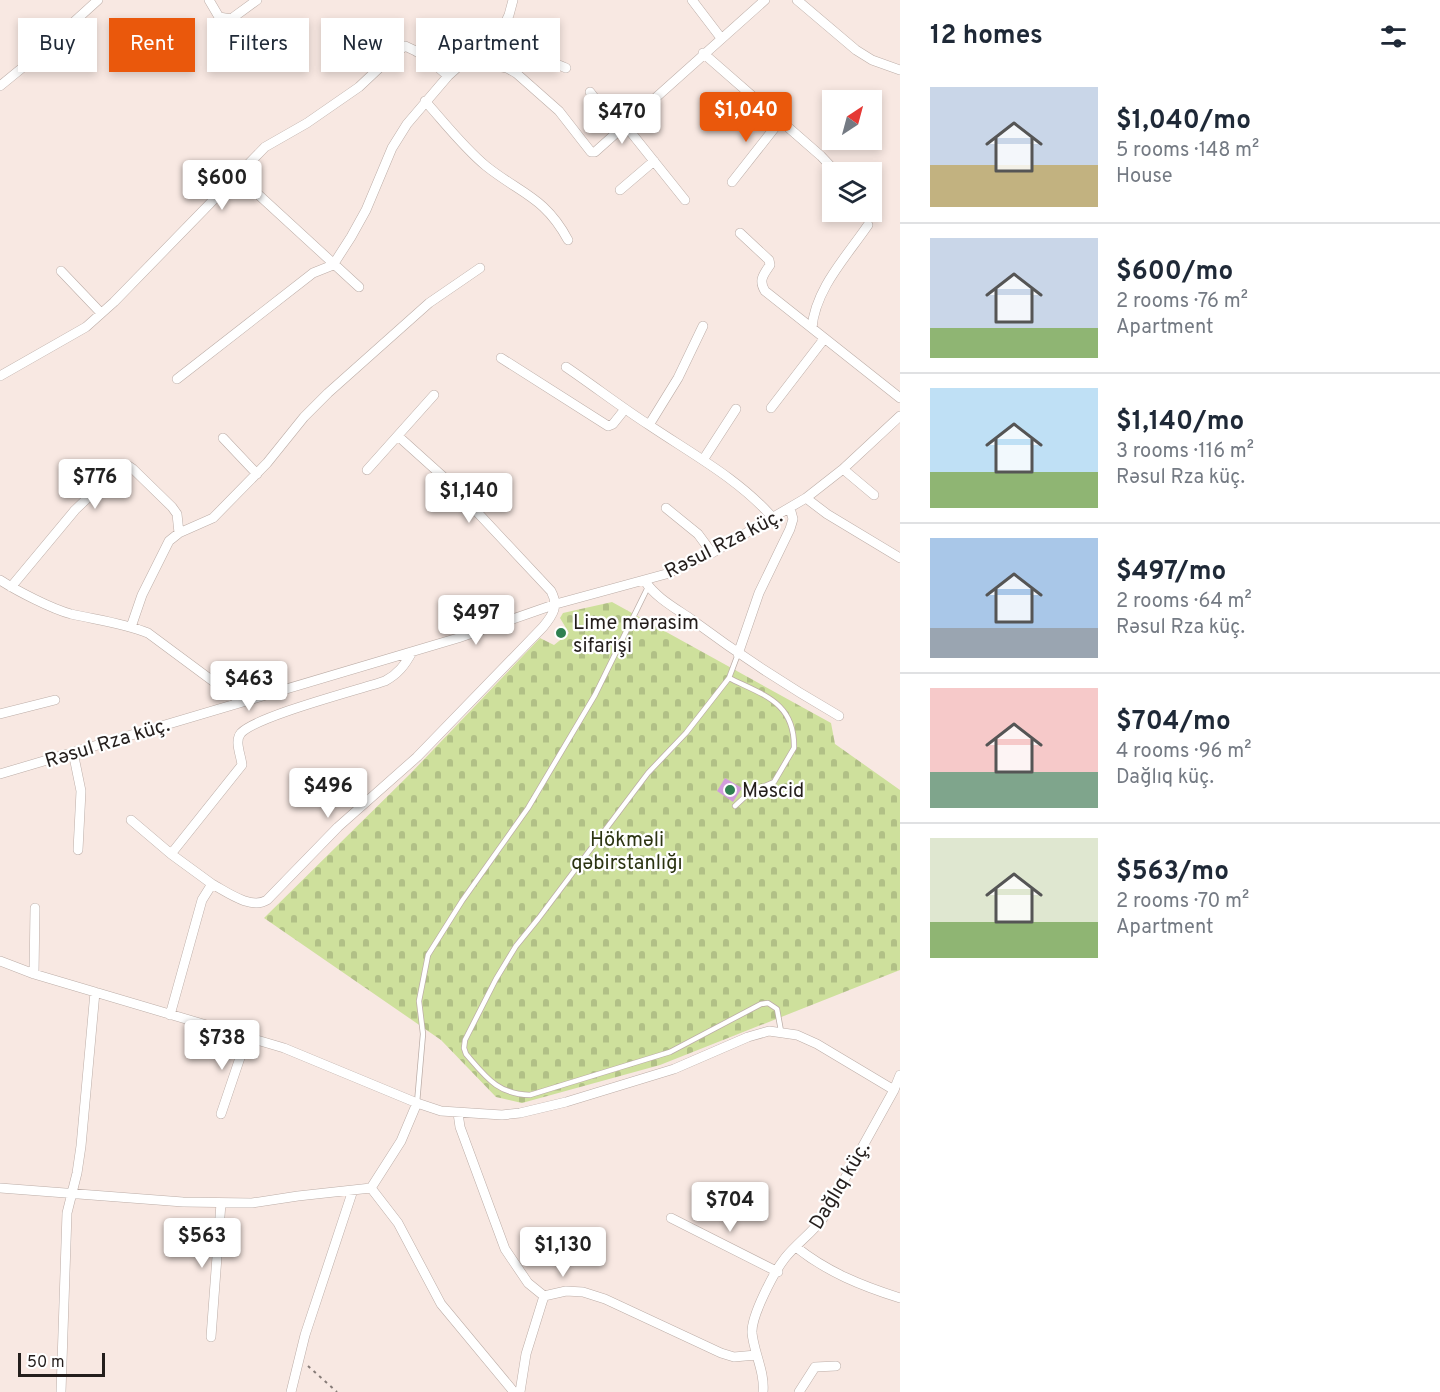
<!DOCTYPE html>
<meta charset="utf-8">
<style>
body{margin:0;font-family:Overpass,sans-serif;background:#f6f6f7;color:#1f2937;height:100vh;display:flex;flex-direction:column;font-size:22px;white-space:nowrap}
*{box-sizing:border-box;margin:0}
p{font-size:20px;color:#747a83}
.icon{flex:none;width:33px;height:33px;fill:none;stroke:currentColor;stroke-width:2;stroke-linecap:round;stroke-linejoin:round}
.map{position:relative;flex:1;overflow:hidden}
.panel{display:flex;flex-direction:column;background:#fff;width:540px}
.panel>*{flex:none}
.banner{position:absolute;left:18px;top:18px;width:570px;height:54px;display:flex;gap:12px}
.needle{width:39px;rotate:36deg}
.controls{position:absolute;left:822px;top:90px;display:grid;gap:12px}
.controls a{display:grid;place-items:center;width:60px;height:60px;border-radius:0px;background:#fff;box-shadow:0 3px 9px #0003;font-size:30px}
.scale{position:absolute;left:18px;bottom:15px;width:87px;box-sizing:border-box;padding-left:6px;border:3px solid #241e1c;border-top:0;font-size:16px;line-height:21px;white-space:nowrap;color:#241e1c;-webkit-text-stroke:4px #fff;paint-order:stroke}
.price{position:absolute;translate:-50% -51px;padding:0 14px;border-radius:6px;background:#fff;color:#222;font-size:20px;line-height:39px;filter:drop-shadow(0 2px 3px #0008)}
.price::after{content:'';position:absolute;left:50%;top:36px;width:18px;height:14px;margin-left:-9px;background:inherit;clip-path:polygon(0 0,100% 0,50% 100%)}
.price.on{background:#ea580c;color:#fff}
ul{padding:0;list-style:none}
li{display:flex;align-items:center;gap:18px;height:150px;padding:0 30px}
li+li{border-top:2px solid #e0e1e3}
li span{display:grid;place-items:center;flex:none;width:168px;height:120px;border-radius:0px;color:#555}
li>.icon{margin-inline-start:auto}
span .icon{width:72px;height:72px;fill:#fffc;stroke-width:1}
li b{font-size:26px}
h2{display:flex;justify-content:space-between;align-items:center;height:72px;padding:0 30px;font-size:26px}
.pill{padding:0 21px;border-radius:0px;background:#fff;box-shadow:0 3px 9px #0003;font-size:21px;line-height:54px}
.pill.on{background:#ea580c;color:#fff}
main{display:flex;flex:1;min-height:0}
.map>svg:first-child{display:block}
.cemetery{fill:url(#cemetery-stones)}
.building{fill:#d29cdc}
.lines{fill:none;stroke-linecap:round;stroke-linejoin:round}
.lane-casing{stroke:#bcada7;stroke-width:6}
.street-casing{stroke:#bcada7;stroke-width:10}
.path{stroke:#867b77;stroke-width:2;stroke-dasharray:3 4.5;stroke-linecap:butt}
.lane{stroke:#fff;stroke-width:4.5}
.street{stroke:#fff;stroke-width:9}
.poi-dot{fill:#2f8051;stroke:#fff;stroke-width:2}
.labels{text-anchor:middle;stroke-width:4.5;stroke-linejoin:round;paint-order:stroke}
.street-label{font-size:20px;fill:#241e1c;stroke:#fff}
.poi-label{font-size:20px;fill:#241e1c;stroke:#fff;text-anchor:start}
.park-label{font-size:20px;fill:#2c3412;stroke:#fff}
</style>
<main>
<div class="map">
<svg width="900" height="1392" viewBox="0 0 900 1392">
<defs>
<pattern id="cemetery-stones" width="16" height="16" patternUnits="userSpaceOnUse" patternTransform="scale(1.5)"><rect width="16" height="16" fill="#cee09c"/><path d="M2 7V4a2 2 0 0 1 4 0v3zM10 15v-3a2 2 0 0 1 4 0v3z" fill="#b1c086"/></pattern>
</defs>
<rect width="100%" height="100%" fill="#f8e8e2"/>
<!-- cemetery -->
<path class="cemetery" d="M612,602L831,723L835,744L900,790V970L660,1065L522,1103L496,1097L441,1040L264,918L410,774L540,638L554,645L569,633L560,618L563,613Z"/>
<!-- building -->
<path class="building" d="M725,778L742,788L733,802L717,791Z"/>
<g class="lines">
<!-- lane casing -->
<g class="lane-casing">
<path id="lane" d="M738,654L729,678L686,733L648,773L538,919L516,946L496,979L465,1040L464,1048L466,1054C486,1077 497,1094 530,1095L670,1052L761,1004L768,1003L777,1009L781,1031
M729,678C763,695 795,702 794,748L774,782L749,793L735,806
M417,1103L423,1034L419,1001L428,955L462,901L528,808L595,695L648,587"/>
</g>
<!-- street casing -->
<g class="street-casing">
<path id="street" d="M209,0L219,17L231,19L257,0
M692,0L721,38
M797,0L856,50L872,60L900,70
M703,53L821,156L836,172
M469,57L492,65L507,68L516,73L559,111L591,152H595L765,0
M507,68C536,57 536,55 566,68
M0,86L33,59L98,0
M590,92L619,130
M425,101C444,122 464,148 486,166C521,194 545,197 568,240
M625,125L685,200
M237,175L359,287
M732,182L780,121
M620,190L654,161
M740,233L769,260L770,265C764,274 758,280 765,291L900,398
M61,271L101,313
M812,328C815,289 847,256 868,225
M501,358L608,426L613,424L625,409
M566,367C594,386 621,407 649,425C692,454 739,479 773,518
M0,376L86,327L114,302L265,147L307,123L359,87L393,55L405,46C423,53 434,64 448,76
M177,379L313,273L333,265L351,237L366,210L392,148L407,124L448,76L469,57L500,34L509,15L513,0
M771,408L824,339
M649,425L678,378L703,326
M223,438L257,474
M703,460L736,409
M843,469L874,495
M367,470L434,395
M806,498L827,514L900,558
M666,508L698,534L712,553
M0,580C17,591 52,609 71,614C97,620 123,623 148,633L241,702
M645,581C655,597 675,608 691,619C738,654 787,686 839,716
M11,587L75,510L120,467L127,465L133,469L172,507L177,514L179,533
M131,627L142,595L169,541L179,533L213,518L267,463L304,417L328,393L429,303L480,268
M738,654L759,593L790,529L793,519L790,508
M0,714L55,700
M73,752L81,791L78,850
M0,774L458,638L556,604L666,574L712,553L806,498L843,469L900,416
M131,820L171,854L212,884
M171,854L242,765C241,755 234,741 241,733C257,716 358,690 385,681C398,674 405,665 412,652
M0,961L34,974L284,1048L417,1103L441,1111L502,1115L520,1113L566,1102L674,1069L748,1037L769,1031L797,1035L817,1044L894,1090
M34,974L35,908
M170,1015L202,900L212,884C227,892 251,910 267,900L338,827L417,757L543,627C553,615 559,606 551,591L448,481L398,436
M417,1103L401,1141L371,1188L398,1223L441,1304L514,1392
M458,1113L460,1127L505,1249L528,1283L544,1296L566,1291L583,1292L605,1299L721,1353L734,1357L756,1355
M221,1114L247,1037
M0,1188L183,1202L252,1203L298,1196L371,1188
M671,1218L778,1272
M796,1247C827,1272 862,1286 900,1298
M211,1337L221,1203
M61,1392L67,1213L77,1173L81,1146L95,992
M291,1392L305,1335L353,1190
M520,1392L526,1354L544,1296
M763,1392C765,1372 754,1353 752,1333C751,1316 774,1272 785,1258C797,1243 812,1233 823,1218L894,1090L900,1075
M799,1392L815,1367L836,1366"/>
</g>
<!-- path -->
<path class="path" d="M308,1366L337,1392"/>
<!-- lane -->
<use href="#lane" class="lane"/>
<!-- street -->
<use href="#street" class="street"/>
</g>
<!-- markers -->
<g class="poi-dot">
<circle cx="561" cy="633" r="6"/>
<circle cx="730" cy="790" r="6"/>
</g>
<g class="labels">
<!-- street labels -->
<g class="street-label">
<text transform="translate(723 543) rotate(-27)" y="7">Rəsul Rza küç.</text>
<text transform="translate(107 742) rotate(-17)" y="7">Rəsul Rza küç.</text>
<text transform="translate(839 1185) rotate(-59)" y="7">Dağlıq küç.</text>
</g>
<!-- poi labels -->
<g class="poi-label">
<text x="573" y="629">Lime mərasim<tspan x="573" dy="23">sifarişi</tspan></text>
<text x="742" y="797">Məscid</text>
</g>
<!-- park labels -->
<g class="park-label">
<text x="627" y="846">Hökməli<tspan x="627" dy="23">qəbirstanlığı</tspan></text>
</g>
</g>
</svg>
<div class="controls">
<a><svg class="needle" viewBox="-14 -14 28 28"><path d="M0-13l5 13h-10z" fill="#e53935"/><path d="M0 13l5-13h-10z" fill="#747a83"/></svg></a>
<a><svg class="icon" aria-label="layers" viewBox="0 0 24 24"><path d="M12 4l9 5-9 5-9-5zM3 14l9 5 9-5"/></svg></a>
</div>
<div class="scale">50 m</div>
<b class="price on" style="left:746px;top:143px">$1,040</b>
<b class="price" style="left:622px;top:145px">$470</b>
<b class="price" style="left:222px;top:211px">$600</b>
<b class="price" style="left:95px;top:510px">$776</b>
<b class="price" style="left:469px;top:524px">$1,140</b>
<b class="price" style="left:476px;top:646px">$497</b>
<b class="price" style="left:249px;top:712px">$463</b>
<b class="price" style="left:328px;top:819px">$496</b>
<b class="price" style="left:222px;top:1071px">$738</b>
<b class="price" style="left:730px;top:1233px">$704</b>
<b class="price" style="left:202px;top:1269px">$563</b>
<b class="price" style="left:563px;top:1278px">$1,130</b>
<div class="banner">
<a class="pill">Buy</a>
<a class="pill on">Rent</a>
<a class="pill">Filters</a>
<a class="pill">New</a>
<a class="pill">Apartment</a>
</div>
</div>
<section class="panel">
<h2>12 homes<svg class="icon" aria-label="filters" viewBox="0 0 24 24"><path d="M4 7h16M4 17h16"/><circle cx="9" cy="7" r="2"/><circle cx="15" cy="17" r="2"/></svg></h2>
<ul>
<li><span style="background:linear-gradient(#c9d6e8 65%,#c2b280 0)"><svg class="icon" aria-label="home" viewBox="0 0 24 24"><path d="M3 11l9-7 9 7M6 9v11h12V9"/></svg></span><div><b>$1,040/mo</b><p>5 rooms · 148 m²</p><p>House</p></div></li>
<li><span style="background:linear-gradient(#c9d6e8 75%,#8fb573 0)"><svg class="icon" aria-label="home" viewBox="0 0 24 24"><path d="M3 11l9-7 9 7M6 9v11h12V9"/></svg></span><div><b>$600/mo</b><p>2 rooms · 76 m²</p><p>Apartment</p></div></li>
<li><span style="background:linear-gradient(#bfe0f5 70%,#8fb573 0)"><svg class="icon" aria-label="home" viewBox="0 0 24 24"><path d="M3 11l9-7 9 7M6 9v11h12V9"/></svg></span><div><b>$1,140/mo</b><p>3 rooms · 116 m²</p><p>Rəsul Rza küç.</p></div></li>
<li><span style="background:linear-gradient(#a9c7e8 75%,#9aa5b1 0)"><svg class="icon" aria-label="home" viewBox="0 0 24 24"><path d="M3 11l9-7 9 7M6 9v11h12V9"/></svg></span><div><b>$497/mo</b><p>2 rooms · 64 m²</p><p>Rəsul Rza küç.</p></div></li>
<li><span style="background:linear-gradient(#f6c9c9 70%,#7fa58c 0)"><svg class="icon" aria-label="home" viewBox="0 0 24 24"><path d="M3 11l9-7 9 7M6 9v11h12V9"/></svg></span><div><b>$704/mo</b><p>4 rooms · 96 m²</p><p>Dağlıq küç.</p></div></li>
<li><span style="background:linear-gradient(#dfe7d0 70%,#8fb573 0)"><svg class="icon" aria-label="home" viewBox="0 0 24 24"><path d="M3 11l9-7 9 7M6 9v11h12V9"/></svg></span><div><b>$563/mo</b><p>2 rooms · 70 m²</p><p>Apartment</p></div></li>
</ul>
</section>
</main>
